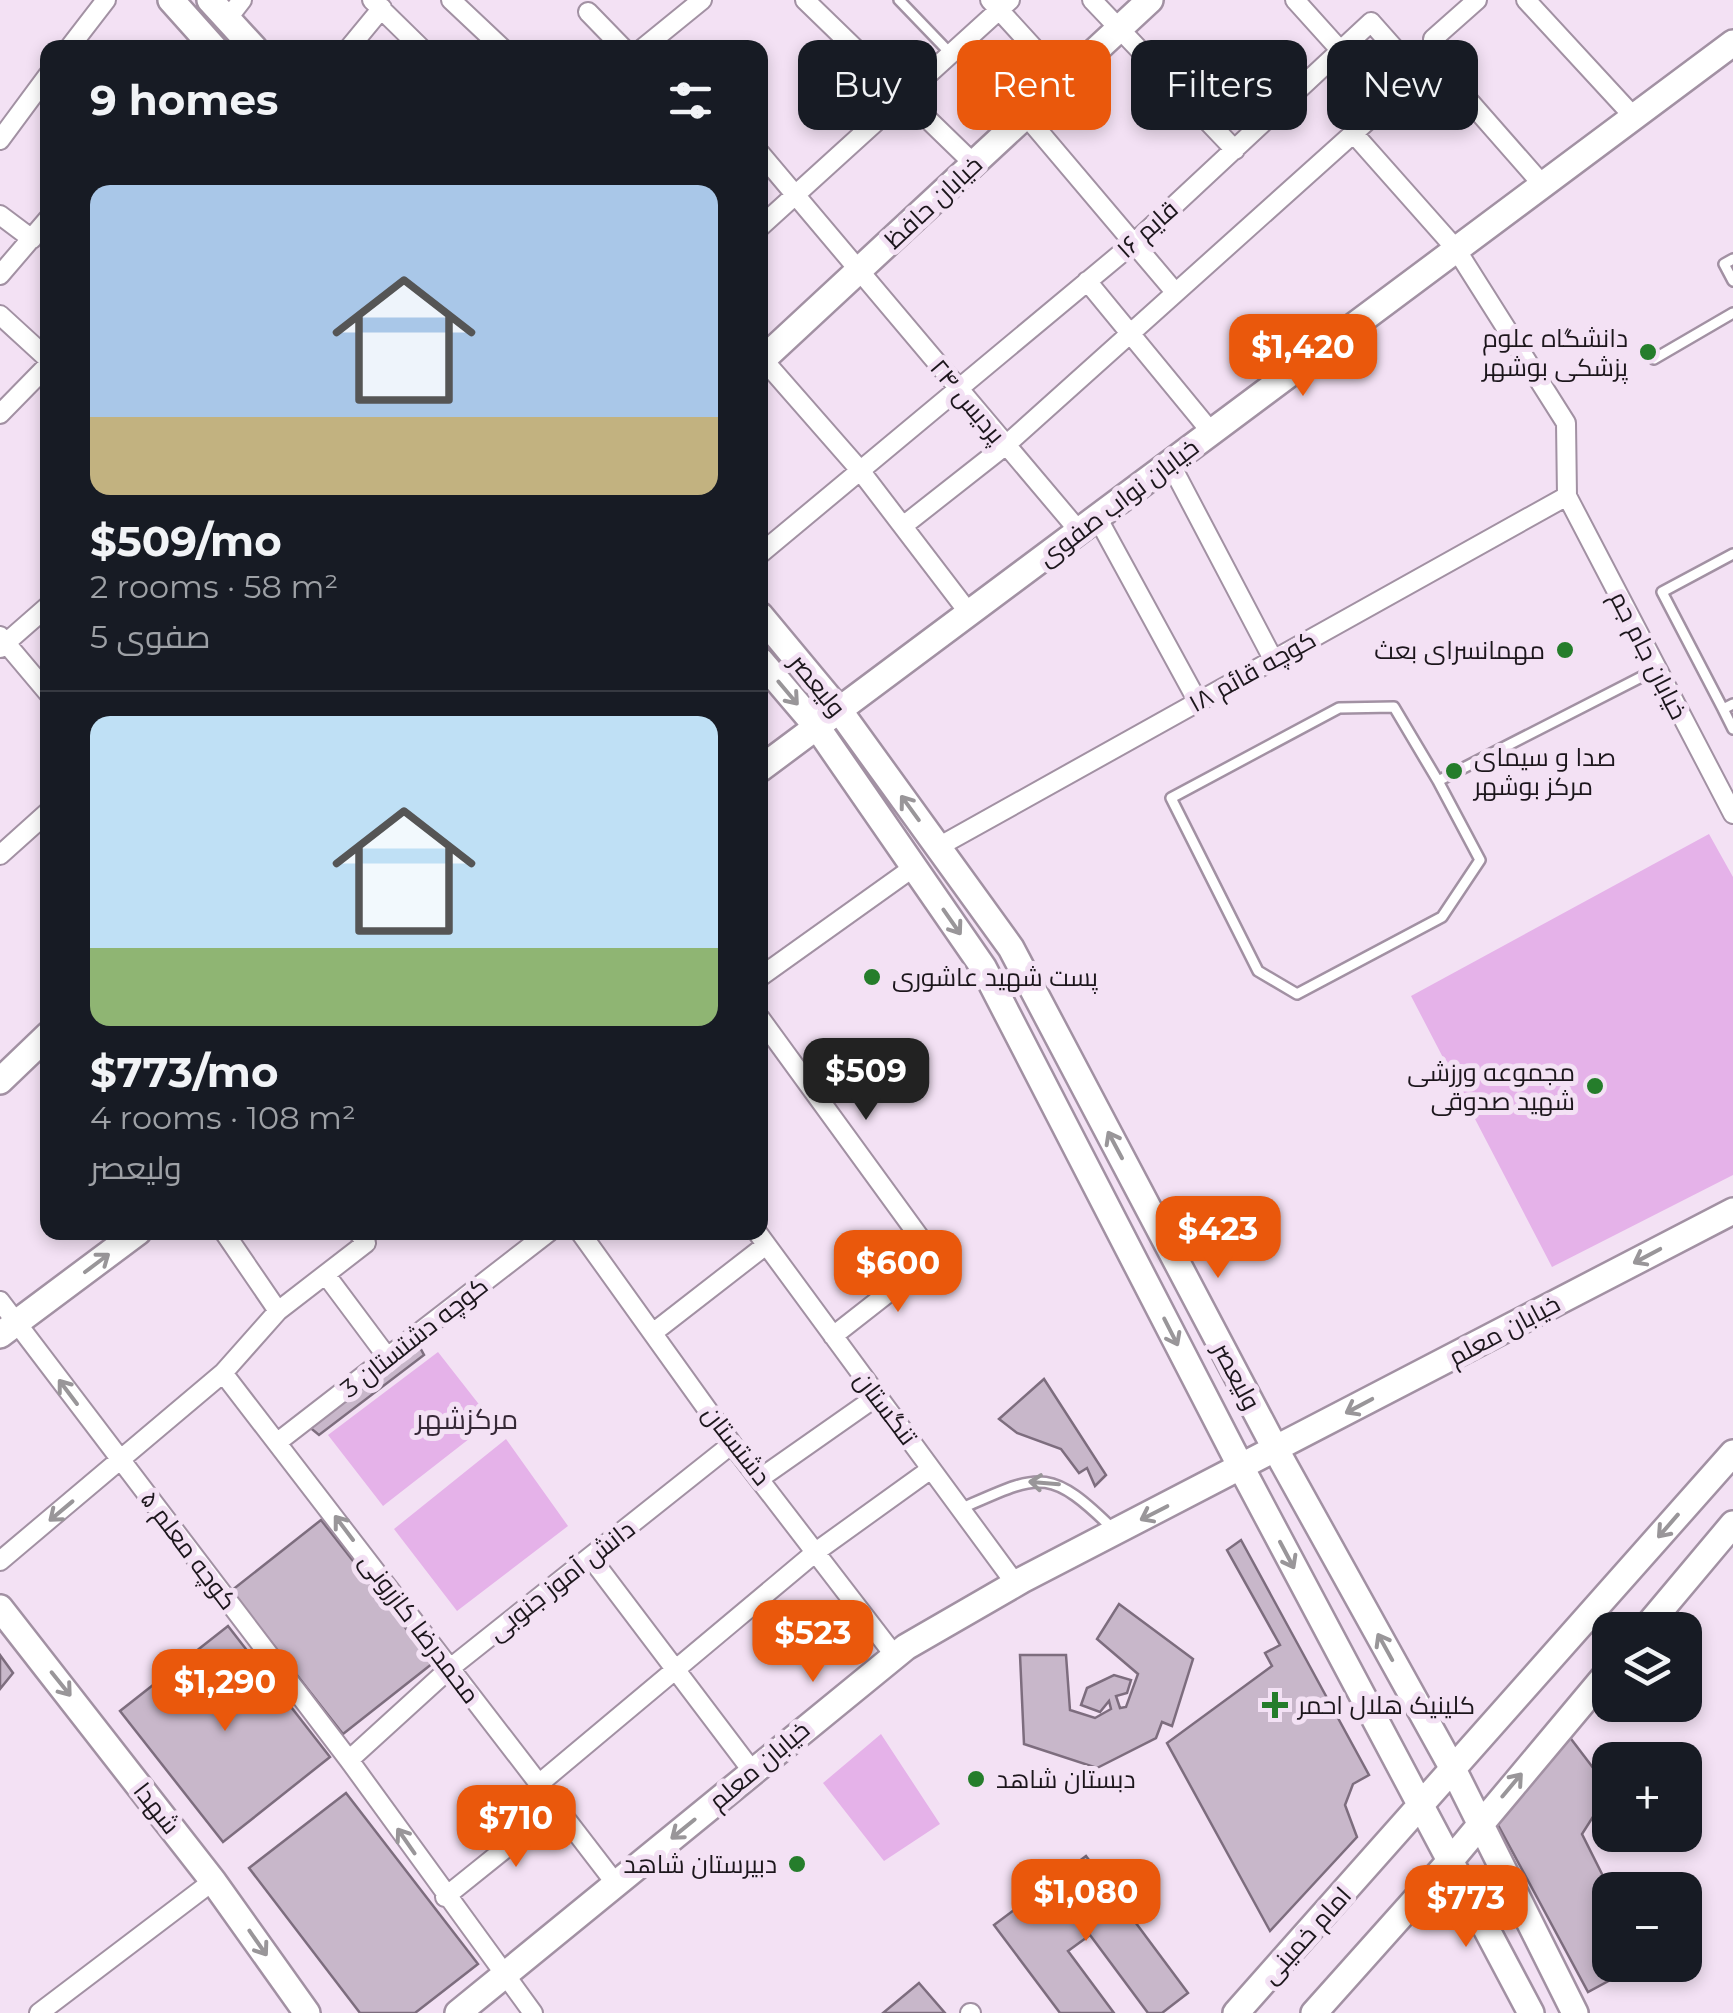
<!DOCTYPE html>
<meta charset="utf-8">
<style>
body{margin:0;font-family:Montserrat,Cairo,sans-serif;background:#242831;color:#f1f3f6;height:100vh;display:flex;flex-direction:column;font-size:38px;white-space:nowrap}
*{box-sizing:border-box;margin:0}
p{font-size:32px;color:#9ea1a6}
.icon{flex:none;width:55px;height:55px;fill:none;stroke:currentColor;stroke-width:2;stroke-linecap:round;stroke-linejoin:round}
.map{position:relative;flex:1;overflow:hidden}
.side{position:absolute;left:40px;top:40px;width:728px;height:1200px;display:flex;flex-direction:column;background:#171b24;border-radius:20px;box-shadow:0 5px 15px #0003}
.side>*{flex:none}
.guide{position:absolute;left:798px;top:40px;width:785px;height:90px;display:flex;gap:20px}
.tools{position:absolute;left:1592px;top:1612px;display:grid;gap:20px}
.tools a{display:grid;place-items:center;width:110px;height:110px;border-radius:20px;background:#171b24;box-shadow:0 5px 15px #0003;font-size:50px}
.price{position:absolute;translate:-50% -85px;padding:0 22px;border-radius:20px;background:#ea580c;color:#fff;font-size:32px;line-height:65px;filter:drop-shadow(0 2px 5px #0008)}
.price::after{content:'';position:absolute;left:50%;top:60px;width:30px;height:22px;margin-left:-15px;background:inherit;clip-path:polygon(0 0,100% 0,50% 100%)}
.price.active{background:#222;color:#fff}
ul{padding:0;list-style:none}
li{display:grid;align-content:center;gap:20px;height:530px;padding:0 50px}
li+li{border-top:2px solid #363941}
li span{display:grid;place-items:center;height:310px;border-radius:20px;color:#555}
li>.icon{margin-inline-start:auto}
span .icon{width:180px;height:180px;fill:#fffc;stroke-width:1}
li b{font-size:42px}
h2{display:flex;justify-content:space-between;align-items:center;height:120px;padding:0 50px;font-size:42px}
.pill{padding:0 35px;border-radius:20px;background:#171b24;box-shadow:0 5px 15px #0003;font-size:35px;line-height:90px}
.pill.active{background:#ea580c;color:#fff}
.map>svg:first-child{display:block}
.green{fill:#e5b2e9}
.building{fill:#c8b7ca;stroke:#7d6d7e;stroke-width:2.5}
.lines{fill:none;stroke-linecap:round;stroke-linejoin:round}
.lane-casing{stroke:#a291a3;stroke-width:14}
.street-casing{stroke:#a291a3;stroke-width:22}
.secondary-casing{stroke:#a291a3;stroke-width:30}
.lane{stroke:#fff;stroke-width:9}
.street{stroke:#fff;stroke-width:18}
.secondary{stroke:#fff;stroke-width:25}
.oneway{stroke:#999699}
.poi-dot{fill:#257d2b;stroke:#f3e1f4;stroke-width:4}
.labels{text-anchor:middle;stroke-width:10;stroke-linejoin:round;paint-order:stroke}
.street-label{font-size:25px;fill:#1c161c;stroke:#f3e1f4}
.poi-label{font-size:25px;fill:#1c161c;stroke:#f3e1f4;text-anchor:end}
.neighbourhood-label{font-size:28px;fill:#362937;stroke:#f3e1f4}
</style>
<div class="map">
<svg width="1733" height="2013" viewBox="0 0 1733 2013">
<rect width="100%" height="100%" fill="#f3e1f4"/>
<!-- green -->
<path class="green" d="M1709,834L1733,877V1175L1552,1267L1411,996Z
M438,1352L492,1421L383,1506L328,1435Z
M506,1439L568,1526L457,1611L394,1529Z
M881,1734L940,1824L884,1861L823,1783Z"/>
<!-- building -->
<path class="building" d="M417,1342L424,1355L319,1435L307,1425Z
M1044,1379L1106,1475L1095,1486L1087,1468L1079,1473L1061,1449L1017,1433L999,1419Z
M321,1520L433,1663L343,1734L231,1591Z
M1241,1540L1369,1775L1353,1784L1345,1805L1357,1837L1270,1931L1167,1743L1272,1666L1265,1653L1280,1645L1227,1550Z
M1119,1604L1193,1659L1172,1726L1162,1722L1156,1738L1097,1768L1024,1744L1020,1655H1066L1070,1710L1095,1718L1111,1709L1109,1701L1100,1712L1081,1705L1087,1688L1114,1675L1131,1680L1127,1693L1116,1696L1120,1708L1126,1707L1138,1674L1097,1639Z
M228,1626L330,1757L223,1842L120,1711Z
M0,1655L13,1673L0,1689Z
M1565,1731L1610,1790L1582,1834L1610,1890V1965H1638L1588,1992L1497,1823Z
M346,1793L478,1964L415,2013H360L249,1868Z
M1086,1856L1188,1993L1162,2013H1148L1090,1935L1068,1951L1114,2013H1060L994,1925Z
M919,1983L945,2013H883Z"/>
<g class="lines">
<!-- lane casing -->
<g class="lane-casing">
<path id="lane" d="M899,0L950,53
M1733,259L1724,264L1733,281
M1654,359L1733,313
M1733,554L1662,592L1723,709L1733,704
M1723,709L1733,729
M1438,781L1480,860L1442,917L1297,994L1258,971L1171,798L1339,708L1394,707L1438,781L1655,670
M960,1509C1040,1474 1048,1465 1114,1530"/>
</g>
<!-- street casing -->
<g class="street-casing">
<path id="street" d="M372,0L421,48
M451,0L502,48
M805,0L974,164
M990,0L1064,81
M1092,0L1235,150
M1295,0L1341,51
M1526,0L1634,117
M588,12L623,48
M228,18L242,0
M69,48L106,0
M349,48L382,8
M643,48L702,0
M1434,61L1542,184
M1434,61L1433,39L1477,0
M1026,116L1175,292
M1354,134L1456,249L1566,423L1567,496L1733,814
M0,140L48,75
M760,153L1079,531
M0,215L32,239
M760,227L1010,0
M0,275L48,219
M1087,281L1212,433
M0,315L48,359
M760,356L859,469L969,613
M0,414L48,365
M1170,463L1273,659
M1097,517L1198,702
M903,526L1006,445L1434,61
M760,554L1136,241L1371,22L1418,75
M0,636L48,693
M0,648L48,606
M938,847L1567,496
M0,855L48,812
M760,977L914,867
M760,1018L934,1257L833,1336
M224,1232L278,1311
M580,1232L732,1444L895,1656
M757,1232L1015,1583
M326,1275L388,1358
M0,1301L349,1760L533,2013
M654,1332L766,1245
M223,1373L616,1884
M279,1441L549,1232
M762,1477L876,1397
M591,1558L753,1772
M0,1561L223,1373L278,1311L366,1243L358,1232
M349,1760L449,1669L732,1444
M540,1783L817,1551L931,1469
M445,1897L557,1807
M39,2013L213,1881
M970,2013H971"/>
</g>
<!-- secondary casing -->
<g class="secondary-casing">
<path id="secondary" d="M171,0L214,48
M210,0L254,48
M760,362L1150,0
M760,615L839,710L1011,948L1276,1450L1453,1769L1575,2013
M760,660L817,727L983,967L1242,1469L1531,2013
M760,769L1733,43
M0,1081L48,1035
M0,1335L138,1232
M0,1608L213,1881L307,2013
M1644,1630L1733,1524
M458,2013L906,1647L1022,1580L1733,1211
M1236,2013L1733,1453
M1314,2013L1450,1861L1610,1670"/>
</g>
<!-- lane -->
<use href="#lane" class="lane"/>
<!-- street -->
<use href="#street" class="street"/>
<!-- secondary -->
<use href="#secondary" class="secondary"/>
</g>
<!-- one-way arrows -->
<defs><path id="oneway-shaft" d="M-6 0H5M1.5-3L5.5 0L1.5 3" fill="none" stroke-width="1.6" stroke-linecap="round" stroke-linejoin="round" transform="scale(2.5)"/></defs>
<g class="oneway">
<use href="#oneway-shaft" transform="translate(788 693) rotate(50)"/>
<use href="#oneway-shaft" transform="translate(910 808) rotate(-126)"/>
<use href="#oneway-shaft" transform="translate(952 922) rotate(55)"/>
<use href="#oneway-shaft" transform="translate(1115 1145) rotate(-118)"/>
<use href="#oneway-shaft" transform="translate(1647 1256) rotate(152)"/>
<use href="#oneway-shaft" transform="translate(97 1263) rotate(-37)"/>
<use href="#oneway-shaft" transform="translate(1171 1332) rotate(63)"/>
<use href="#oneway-shaft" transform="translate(68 1392) rotate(-127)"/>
<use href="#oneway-shaft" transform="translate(1359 1406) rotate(152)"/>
<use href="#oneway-shaft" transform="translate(1044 1483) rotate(-175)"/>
<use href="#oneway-shaft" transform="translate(61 1511) rotate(140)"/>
<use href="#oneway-shaft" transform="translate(1154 1513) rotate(153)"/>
<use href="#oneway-shaft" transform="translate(1668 1526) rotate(131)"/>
<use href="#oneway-shaft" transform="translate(344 1528) rotate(-127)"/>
<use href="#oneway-shaft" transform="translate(1287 1555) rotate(62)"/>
<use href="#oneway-shaft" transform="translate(1385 1647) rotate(-119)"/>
<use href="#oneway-shaft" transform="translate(61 1684) rotate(51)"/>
<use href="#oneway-shaft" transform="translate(1512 1785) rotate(-50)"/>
<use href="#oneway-shaft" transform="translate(683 1829) rotate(141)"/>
<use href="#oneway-shaft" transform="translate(406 1841) rotate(-125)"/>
<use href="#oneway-shaft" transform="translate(258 1943) rotate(55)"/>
</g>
<!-- markers -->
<g class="poi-dot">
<circle cx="1648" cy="352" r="10"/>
<circle cx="1565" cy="650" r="10"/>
<circle cx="1454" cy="771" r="10"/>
<circle cx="872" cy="977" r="10"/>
<circle cx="1595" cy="1086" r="10"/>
<path d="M1270 1690h10v10h10v10h-10v10h-10v-10h-10v-10h10z"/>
<circle cx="976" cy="1779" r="10"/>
<circle cx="797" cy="1864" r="10"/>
</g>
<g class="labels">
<!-- street labels -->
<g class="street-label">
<text transform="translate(933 202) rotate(-43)" y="9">خیابان حافظ</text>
<text transform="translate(1147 229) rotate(-42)" y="9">قایم ۱۶</text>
<text transform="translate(968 401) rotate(50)" y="9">پردیس ۲۴</text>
<text transform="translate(1118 502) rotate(-37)" y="9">خیابان نواب صفوی</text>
<text transform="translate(1649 655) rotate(63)" y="9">خیابان جام جم</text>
<text transform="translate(1252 671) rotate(-29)" y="9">کوچه قائم ۱۸</text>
<text transform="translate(818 685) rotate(51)" y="9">ولیعصر</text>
<text transform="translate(1504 1330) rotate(-28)" y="9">خیابان معلم</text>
<text transform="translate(414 1337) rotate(-38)" y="9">کوچه دشتستان 3</text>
<text transform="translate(1237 1376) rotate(62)" y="9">ولیعصر</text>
<text transform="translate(886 1408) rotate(53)" y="9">تنگستان</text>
<text transform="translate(737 1445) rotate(52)" y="9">دشتستان</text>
<text transform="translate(189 1550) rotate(53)" y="9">کوچه معلم ۵</text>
<text transform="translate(561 1580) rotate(-38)" y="9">دانش آموز جنوبی</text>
<text transform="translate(420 1628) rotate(53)" y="9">محمدرضا کازرونی</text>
<text transform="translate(759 1765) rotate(-40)" y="9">خیابان معلم</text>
<text transform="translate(157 1808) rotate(52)" y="9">شهدا</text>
<text transform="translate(1306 1935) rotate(-48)" y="9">امام خمینی</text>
</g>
<!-- poi labels -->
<g class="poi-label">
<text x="1628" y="347">دانشگاه علوم<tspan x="1628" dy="29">پزشکی بوشهر</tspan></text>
<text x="1545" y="659">مهمانسرای بعث</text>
<text x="1474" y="766" text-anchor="start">صدا و سیمای<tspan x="1474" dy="29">مرکز بوشهر</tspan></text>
<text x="892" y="986" text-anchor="start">پست شهید عاشوری</text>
<text x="1575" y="1081">مجموعه ورزشی<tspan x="1575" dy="29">شهید صدوقی</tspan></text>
<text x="1298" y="1714" text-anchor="start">کلینیک هلال احمر</text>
<text x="996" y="1788" text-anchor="start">دبستان شاهد</text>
<text x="777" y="1873">دبیرستان شاهد</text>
</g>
<!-- neighbourhood labels -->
<g class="neighbourhood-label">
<text x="467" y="1429">مرکزشهر</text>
</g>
</g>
</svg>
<div class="tools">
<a><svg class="icon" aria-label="layers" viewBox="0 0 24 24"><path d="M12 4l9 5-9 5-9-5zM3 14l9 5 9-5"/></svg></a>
<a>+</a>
<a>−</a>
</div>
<b class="price" style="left:1303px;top:399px">$1,420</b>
<b class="price active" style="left:866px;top:1123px">$509</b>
<b class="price" style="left:1218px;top:1281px">$423</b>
<b class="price" style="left:898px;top:1315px">$600</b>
<b class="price" style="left:813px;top:1685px">$523</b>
<b class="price" style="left:225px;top:1734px">$1,290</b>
<b class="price" style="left:516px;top:1870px">$710</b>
<b class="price" style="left:1086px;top:1944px">$1,080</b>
<b class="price" style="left:1466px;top:1950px">$773</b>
<div class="guide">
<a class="pill">Buy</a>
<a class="pill active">Rent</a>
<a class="pill">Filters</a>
<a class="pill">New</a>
</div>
<section class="side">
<h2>9 homes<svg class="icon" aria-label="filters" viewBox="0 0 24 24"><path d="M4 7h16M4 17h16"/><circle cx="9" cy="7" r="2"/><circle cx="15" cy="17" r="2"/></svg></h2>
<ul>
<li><span style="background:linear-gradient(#a9c7e8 75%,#c2b280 0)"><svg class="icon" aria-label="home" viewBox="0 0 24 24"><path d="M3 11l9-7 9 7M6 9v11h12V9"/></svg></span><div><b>$509/mo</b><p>2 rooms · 58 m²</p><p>صفوی 5</p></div></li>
<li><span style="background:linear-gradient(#bfe0f5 75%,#8fb573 0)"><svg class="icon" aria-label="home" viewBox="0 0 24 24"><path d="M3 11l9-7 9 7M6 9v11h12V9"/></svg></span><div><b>$773/mo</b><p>4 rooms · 108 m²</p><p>ولیعصر</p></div></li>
</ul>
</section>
</div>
